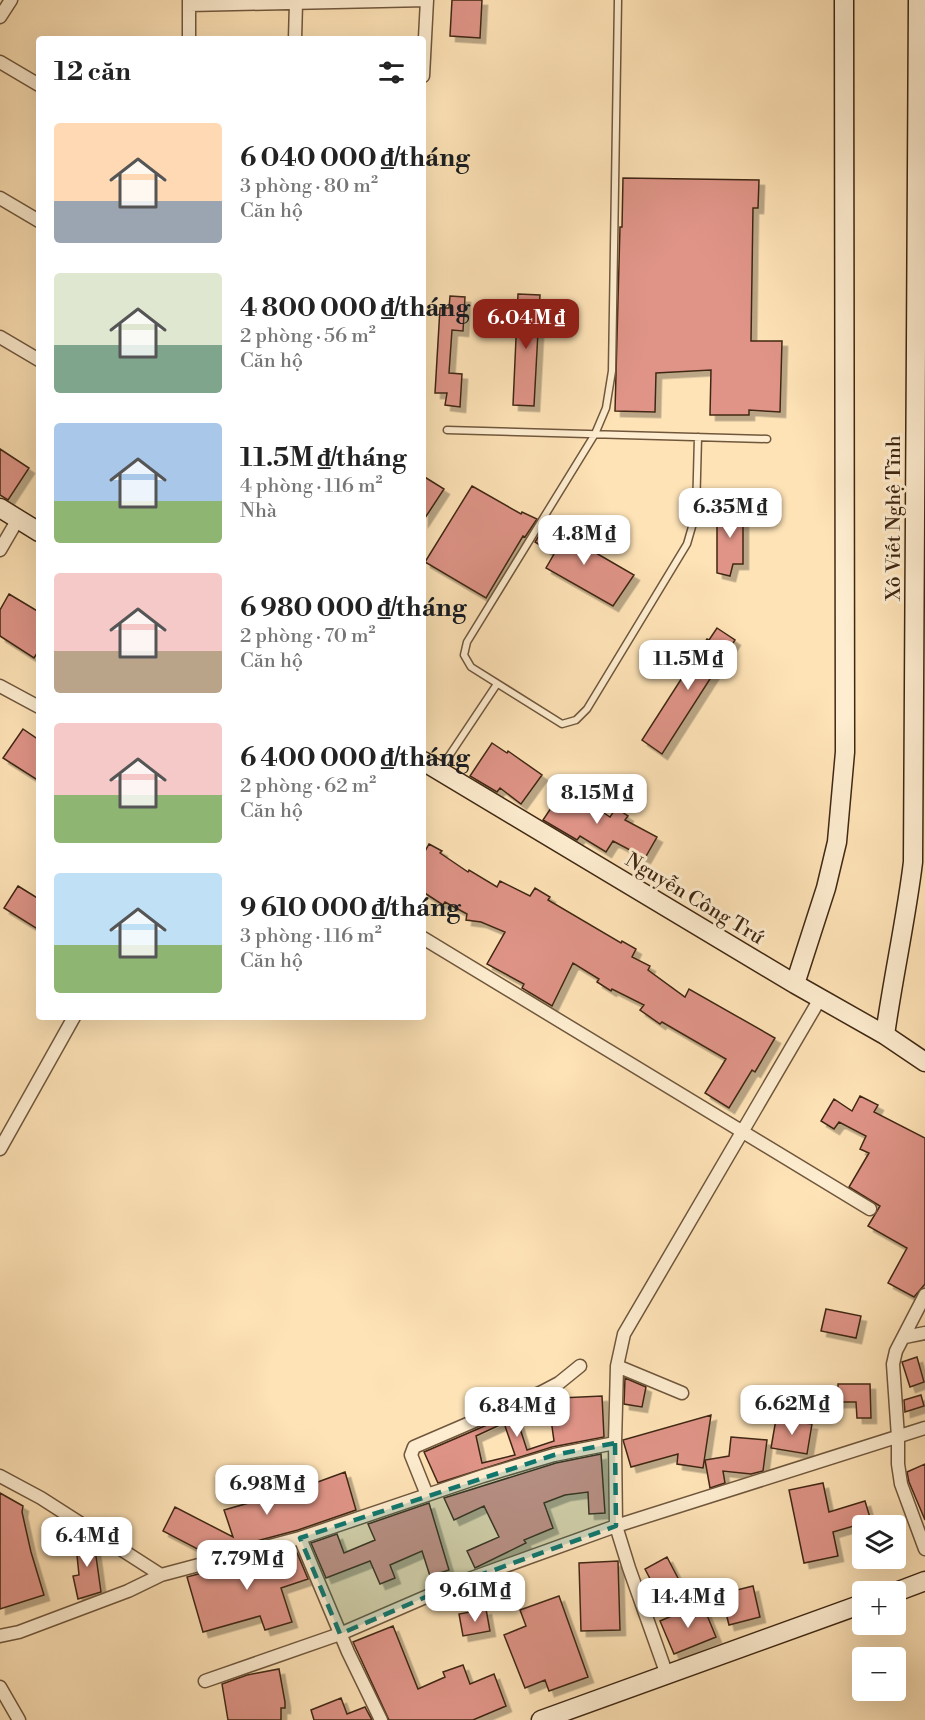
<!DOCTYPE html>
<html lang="vi">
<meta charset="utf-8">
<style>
body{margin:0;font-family:"Libre Bodoni",serif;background:#f6f6f6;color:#222;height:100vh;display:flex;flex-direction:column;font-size:22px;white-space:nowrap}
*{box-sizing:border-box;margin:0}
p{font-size:20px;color:#767676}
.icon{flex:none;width:33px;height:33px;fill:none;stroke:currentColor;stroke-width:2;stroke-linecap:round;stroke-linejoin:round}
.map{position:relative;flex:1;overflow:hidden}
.panel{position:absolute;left:36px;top:36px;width:390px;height:984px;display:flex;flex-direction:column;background:#fff;border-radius:6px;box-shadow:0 6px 24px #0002}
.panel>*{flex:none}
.fabs{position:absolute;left:852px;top:1515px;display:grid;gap:12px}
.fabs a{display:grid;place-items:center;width:54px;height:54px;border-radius:6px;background:#fff;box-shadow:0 6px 24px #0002;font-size:30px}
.price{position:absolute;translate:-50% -51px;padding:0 14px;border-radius:12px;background:#fff;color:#222;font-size:20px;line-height:39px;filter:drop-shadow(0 2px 3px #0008)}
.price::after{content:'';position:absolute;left:50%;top:36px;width:18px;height:14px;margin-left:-9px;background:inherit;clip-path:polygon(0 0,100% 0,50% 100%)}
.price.on{background:#8f2418;color:#fff}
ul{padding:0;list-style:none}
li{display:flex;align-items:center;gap:18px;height:150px;padding:0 18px}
li span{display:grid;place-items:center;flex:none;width:168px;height:120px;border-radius:6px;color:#555}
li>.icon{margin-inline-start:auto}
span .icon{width:72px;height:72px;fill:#fffc;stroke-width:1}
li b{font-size:26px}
h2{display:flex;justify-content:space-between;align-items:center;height:72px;padding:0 18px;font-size:26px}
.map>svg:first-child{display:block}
.building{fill:#df9487;stroke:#402813;stroke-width:1.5;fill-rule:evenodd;filter:url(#shadow)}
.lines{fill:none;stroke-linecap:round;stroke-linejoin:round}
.lane-casing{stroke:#70573c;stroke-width:9}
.street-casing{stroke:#70573c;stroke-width:15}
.secondary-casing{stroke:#402813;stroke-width:21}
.lane{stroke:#feedd0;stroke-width:6}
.street{stroke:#feedd0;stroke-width:12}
.secondary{stroke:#feedd0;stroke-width:18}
.marked{fill:#0f766e;fill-opacity:0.2;stroke:#0f766e;stroke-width:4.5;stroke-dasharray:12 8;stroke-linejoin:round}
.labels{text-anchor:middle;stroke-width:6;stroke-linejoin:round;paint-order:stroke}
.street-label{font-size:20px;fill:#402813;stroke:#feedd0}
</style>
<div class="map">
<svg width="925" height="1720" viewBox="0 0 925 1720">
<defs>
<filter id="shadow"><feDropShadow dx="5.5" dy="5.5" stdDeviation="0" flood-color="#0004"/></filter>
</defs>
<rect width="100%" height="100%" fill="#fee3b7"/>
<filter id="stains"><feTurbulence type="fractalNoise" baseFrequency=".00333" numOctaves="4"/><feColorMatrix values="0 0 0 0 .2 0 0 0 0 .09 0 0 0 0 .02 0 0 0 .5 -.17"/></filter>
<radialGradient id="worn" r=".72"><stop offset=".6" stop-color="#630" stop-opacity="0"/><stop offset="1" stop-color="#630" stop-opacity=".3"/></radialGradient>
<!-- building -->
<path class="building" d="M452,0H482L480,38L450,36Z
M623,178L759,180L758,208H753L751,341H782L780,412L749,410V415H710L711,370L656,373L655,412L615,411L620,227H622Z
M518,294L540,295L534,406L513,405Z
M450,296L465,297L463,331L452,330L449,373L462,374L460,407L445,405L447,393H435L440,308H449Z
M0,449L29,468L8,500L0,495Z
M423,476L444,489L423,521Z
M472,486L521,514L522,512L537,519L525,537L523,536L486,598L425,562Z
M743,507V564H733L730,576L717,573V508Z
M546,524L634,575L613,606L546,568L554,554L535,542Z
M9,594L39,612V650L34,658L0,636V610Z
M717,628L735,640L662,754L642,740L707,639L709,640Z
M23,729L39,740V781L3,758Z
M492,743L507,753L508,751L542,775L521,804L500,788L497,792L470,776Z
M565,787L610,817L616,808L628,816L625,820L657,837L645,858L613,841L606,852L580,836L577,840L543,820Z
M429,844L442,851L440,853L468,872L469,870L497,887L500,881L530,896L535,888L550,897L548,900L621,943L622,941L636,949L632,957L650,966L648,970L685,997L689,989L775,1038L755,1072L752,1070L729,1108L705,1093L726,1059L662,1022L660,1024L640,1010L644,1005L612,989L611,991L597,982L599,979L573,963L552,1006L522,988L524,984L487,964L505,932L481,922L466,920L467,914L445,902L443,905L423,892V855Z
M18,886L39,899V930L4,908Z
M860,1096L878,1105L874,1112L925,1138V1284L914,1297L888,1283L907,1248L868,1226L880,1206L849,1187L869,1153L860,1149L866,1136L839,1122L834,1129L821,1121L834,1099L852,1111Z
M826,1309L861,1316L856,1338L821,1331Z
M917,1357L924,1382L910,1387L902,1362Z
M625,1378L646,1387L642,1407L624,1404Z
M838,1384H870L871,1418H857L856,1402H838Z
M557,1393H560V1398L602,1396L604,1437L552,1447L438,1483L424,1452L515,1413L527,1450L554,1441L548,1398ZM504,1423L515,1455L482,1463L476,1436Z
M921,1395L924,1406L905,1412L904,1400Z
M711,1415L703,1468L677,1464L678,1454L631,1467L623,1440Z
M776,1419L812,1424L807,1454L771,1448Z
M731,1437L767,1440L763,1471L751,1474L723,1471L725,1483L710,1488L705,1460L729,1456Z
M601,1454L605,1513L589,1514L588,1492L565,1495L544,1503L553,1528L524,1540L526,1543L475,1568L467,1551L499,1537L484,1506L454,1520L444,1498L556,1463Z
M925,1464V1520L909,1482L907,1472Z
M345,1472L356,1510L298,1530L207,1554L163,1531L175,1507L233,1537L224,1510L273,1496L274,1498Z
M823,1483L829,1512L865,1501L871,1521L833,1532L838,1556L804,1563L789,1490Z
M0,1493L23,1506L22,1512L31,1552L44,1595L0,1609Z
M429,1503L449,1570L430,1576L422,1551L390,1565L395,1578L380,1584L370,1561L326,1578L311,1543L337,1534L344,1553L375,1540L368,1524Z
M83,1535L94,1542L101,1592L78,1599L73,1576L79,1575L75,1536Z
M295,1548L308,1579L281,1588L292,1622L265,1630L260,1616L203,1632L187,1577Z
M667,1557L680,1582L658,1594L645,1569Z
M618,1561L620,1630L581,1631L579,1563Z
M753,1586L760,1617L729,1625L721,1594Z
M559,1596L588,1677L549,1691L545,1680L525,1688L504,1635L526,1626L520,1610Z
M702,1603L716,1637L674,1654L660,1621Z
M486,1609L490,1631L463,1636L459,1614Z
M393,1626L418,1689L445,1677L443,1672L463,1665L470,1684L494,1674L506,1706L473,1720H389L353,1642Z
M279,1669L285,1702V1708H281V1720H228L222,1684L247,1675Z
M341,1698L347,1714L365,1707L372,1720H314L311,1710Z"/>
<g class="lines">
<!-- lane casing -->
<g class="lane-casing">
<path id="lane" d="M618,0L612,371L606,408L595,434L467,642L464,655L471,667L562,724L576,720L587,709L687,544L696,513L698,437
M447,430L767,439
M441,768L497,684"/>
</g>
<!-- street casing -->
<g class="street-casing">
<path id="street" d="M189,5L427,0
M0,17L11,0
M189,39V0
M295,39L296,3
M0,62L39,85
M423,76L427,0
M0,198L39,221
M0,337L39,360
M0,550L18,519
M0,686L39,707
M423,938L870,1209
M0,1149L74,1017
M925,1295L896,1351L893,1364L898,1437V1464L901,1484L925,1549
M905,1337L925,1333
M617,1366L682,1393
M0,1476L41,1498L161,1575
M427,1495L411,1455L414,1447L542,1392L559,1383L580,1366
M300,1538L348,1652L381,1720
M0,1636L19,1632L128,1591L161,1575L300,1538L483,1476L554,1455L615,1443
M667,1675L629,1568L616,1526L615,1443L617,1366L624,1334L821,997
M205,1681L340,1634L458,1583L616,1526L925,1428
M0,1687L19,1720"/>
</g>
<!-- secondary casing -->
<g class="secondary-casing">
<path id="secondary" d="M0,508L39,532
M423,761L795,984L885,1035L925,1062
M795,984L826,888L837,842L845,752L844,0
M885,1035C893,977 906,920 913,862L918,0
M896,1592L925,1581
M541,1720L862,1604"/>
</g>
<!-- lane -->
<use href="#lane" class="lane"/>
<!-- street -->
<use href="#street" class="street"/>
<!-- secondary -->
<use href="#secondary" class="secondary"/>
</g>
<!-- marked area -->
<path class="marked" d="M615,1443L616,1526L458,1583L340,1634L300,1538L554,1455Z"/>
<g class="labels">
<!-- street labels -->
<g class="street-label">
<text transform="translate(893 518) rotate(-90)" y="7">Xô Viết Nghệ Tĩnh</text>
<text transform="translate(695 898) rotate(31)" y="7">Nguyễn Công Trứ</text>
</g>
</g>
<rect width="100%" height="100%" filter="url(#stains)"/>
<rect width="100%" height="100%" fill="url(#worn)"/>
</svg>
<div class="fabs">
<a><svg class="icon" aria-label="layers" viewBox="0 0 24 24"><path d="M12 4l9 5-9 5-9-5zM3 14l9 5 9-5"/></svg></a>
<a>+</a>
<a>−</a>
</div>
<b class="price on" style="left:526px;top:350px">6.04M ₫</b>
<b class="price" style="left:730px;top:539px">6.35M ₫</b>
<b class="price" style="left:584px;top:566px">4.8M ₫</b>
<b class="price" style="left:688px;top:691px">11.5M ₫</b>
<b class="price" style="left:597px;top:825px">8.15M ₫</b>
<b class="price" style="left:792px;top:1436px">6.62M ₫</b>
<b class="price" style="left:517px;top:1438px">6.84M ₫</b>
<b class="price" style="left:267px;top:1516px">6.98M ₫</b>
<b class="price" style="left:87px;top:1568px">6.4M ₫</b>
<b class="price" style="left:247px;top:1591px">7.79M ₫</b>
<b class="price" style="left:475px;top:1623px">9.61M ₫</b>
<b class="price" style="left:688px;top:1629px">14.4M ₫</b>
<section class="panel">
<h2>12 căn<svg class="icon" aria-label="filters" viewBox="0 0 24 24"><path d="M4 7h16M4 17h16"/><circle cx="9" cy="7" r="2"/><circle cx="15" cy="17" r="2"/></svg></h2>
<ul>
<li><span style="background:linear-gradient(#ffd9b3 65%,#9aa5b1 0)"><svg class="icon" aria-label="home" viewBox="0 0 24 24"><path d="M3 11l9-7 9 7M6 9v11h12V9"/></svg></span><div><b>6 040 000 ₫/tháng</b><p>3 phòng · 80 m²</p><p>Căn hộ</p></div></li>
<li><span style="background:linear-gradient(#dfe7d0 60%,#7fa58c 0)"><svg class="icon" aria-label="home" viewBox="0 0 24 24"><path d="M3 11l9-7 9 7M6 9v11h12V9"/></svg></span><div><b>4 800 000 ₫/tháng</b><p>2 phòng · 56 m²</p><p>Căn hộ</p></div></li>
<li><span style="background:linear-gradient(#a9c7e8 65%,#8fb573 0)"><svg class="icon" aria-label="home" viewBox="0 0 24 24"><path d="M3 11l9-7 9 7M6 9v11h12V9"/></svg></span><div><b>11.5M ₫/tháng</b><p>4 phòng · 116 m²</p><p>Nhà</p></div></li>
<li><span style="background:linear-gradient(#f6c9c9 65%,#b9a48a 0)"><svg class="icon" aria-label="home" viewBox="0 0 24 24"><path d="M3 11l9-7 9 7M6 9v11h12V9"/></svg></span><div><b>6 980 000 ₫/tháng</b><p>2 phòng · 70 m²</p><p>Căn hộ</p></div></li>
<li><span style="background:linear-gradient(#f6c9c9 60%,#8fb573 0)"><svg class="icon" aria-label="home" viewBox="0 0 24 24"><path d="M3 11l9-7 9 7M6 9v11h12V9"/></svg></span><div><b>6 400 000 ₫/tháng</b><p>2 phòng · 62 m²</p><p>Căn hộ</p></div></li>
<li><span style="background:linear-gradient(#bfe0f5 60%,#8fb573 0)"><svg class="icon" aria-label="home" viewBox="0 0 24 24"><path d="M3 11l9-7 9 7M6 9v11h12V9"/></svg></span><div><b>9 610 000 ₫/tháng</b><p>3 phòng · 116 m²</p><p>Căn hộ</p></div></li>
</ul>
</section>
</div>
